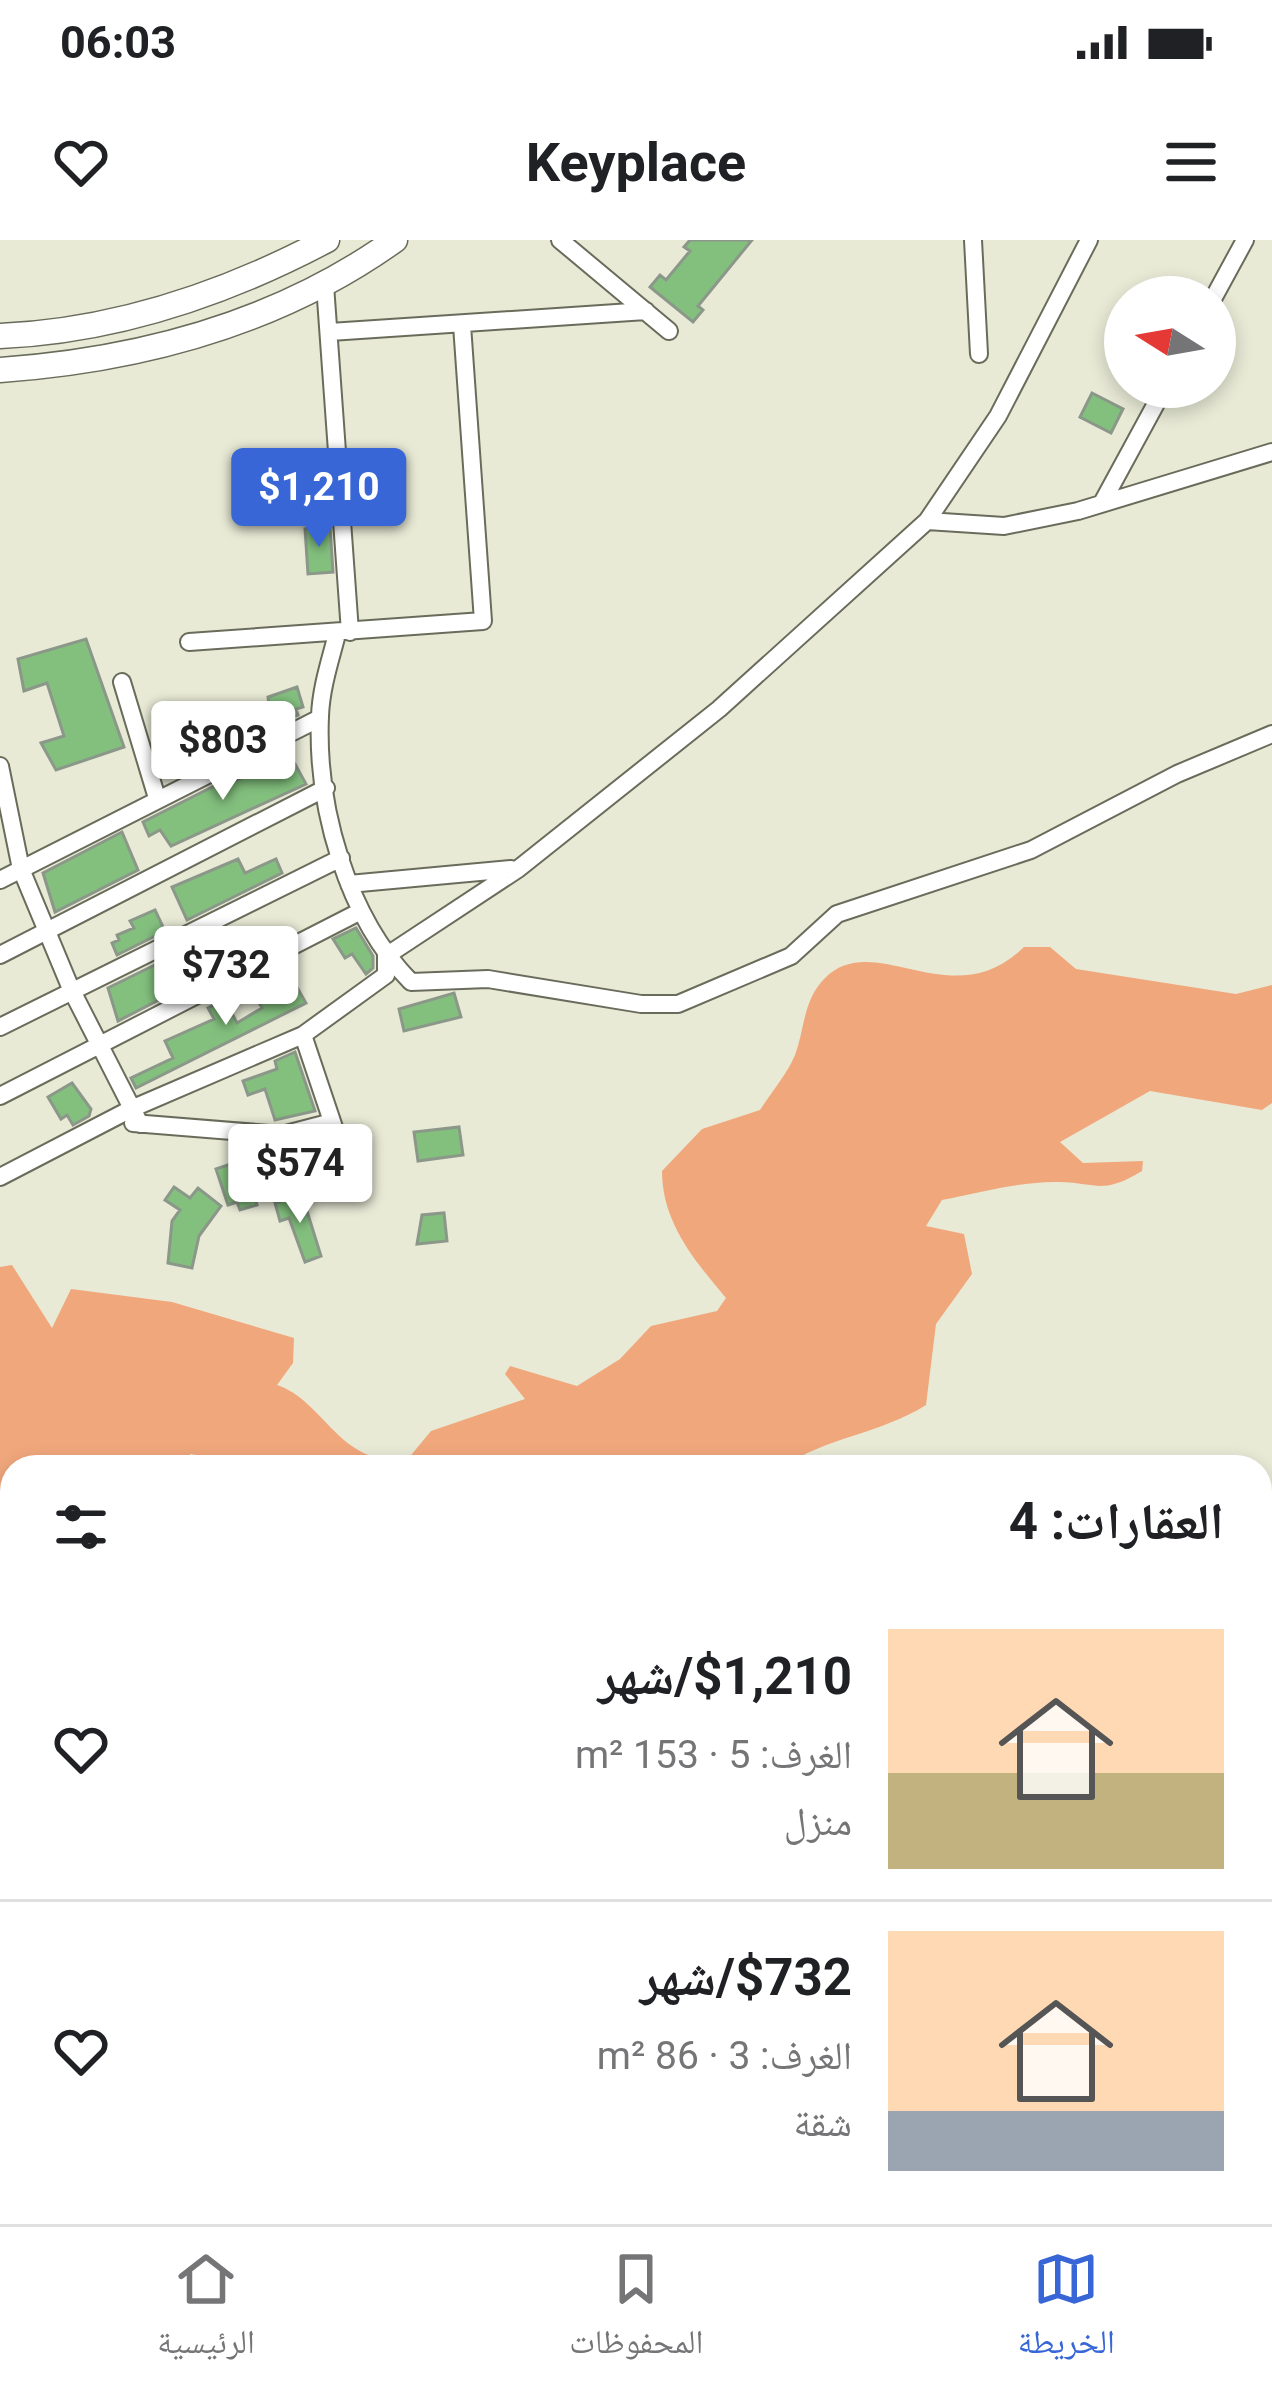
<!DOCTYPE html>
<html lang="ar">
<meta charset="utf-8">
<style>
body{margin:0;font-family:Roboto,"Noto Naskh Arabic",sans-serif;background:#f6f6f6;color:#202124;direction:rtl;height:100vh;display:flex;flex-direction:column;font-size:45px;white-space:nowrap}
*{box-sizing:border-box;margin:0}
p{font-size:39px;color:#757577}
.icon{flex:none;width:66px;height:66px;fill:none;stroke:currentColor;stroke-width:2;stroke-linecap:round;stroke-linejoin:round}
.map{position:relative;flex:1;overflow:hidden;direction:ltr}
.side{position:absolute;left:0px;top:1215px;width:1272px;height:771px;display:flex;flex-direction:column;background:#fff;border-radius:36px 36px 0 0;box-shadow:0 6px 18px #0003;direction:rtl}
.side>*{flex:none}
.needle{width:78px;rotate:281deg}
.buttons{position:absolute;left:1104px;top:36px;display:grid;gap:24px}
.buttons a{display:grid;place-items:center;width:132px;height:132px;border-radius:50%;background:#fff;box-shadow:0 6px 18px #0003;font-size:60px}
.price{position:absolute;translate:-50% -102px;padding:0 27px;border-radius:12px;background:#fff;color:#222;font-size:39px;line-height:78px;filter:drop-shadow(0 3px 6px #0008)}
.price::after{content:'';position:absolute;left:50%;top:72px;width:36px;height:27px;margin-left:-18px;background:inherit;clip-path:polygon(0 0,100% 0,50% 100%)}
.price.on{background:#3866d6;color:#fff}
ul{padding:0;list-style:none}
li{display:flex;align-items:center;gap:36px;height:300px;padding:0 48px}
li+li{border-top:3px solid #e0e0e0}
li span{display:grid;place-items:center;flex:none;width:336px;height:240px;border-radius:0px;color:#555}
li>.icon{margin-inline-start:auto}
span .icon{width:144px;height:144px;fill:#fffc;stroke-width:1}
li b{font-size:51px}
h2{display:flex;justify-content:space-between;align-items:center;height:144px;padding:0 48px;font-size:51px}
.status{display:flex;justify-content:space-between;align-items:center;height:84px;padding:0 60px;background:#fff;direction:ltr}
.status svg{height:33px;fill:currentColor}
header{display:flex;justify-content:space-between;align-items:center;height:156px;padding:0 48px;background:#fff;font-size:54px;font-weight:700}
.tabs{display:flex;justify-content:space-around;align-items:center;height:168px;border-top:3px solid #e0e0e0;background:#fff;font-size:33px;color:#757577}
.tabs a{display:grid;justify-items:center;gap:6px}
.tabs .on{color:#3866d6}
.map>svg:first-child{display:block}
.green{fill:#f1a77c}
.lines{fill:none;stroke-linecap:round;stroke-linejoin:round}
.stream{stroke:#409078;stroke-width:4.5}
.building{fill:#83c07e;stroke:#8b9889;stroke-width:3}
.street-casing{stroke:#6a6c5b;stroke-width:20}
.secondary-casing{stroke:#6a6c5b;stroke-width:27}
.path{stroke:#979889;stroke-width:3;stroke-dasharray:12 6;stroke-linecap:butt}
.street{stroke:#fff;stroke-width:16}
.secondary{stroke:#fff;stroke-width:24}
</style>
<div class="status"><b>06:03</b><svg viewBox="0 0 49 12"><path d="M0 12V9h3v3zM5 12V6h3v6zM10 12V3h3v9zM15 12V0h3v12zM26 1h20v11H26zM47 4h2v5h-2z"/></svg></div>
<header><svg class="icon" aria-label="menu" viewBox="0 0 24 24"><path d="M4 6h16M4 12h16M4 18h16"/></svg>Keyplace<svg class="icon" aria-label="heart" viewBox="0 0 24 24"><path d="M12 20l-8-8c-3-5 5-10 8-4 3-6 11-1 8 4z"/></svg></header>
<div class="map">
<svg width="1272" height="1984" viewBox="0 0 1272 1984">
<rect width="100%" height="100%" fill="#e8ead6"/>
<!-- green -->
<path class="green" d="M1024,707H1050L1076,729L1236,754L1272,745V863L1262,870L1150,851L1060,902L1083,923L1143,921L1142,931C1102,955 1099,943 1059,942C1021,941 979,953 942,960L926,986L964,994L972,1034L936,1084L926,1165C880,1194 824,1198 783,1227H253L191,1214L170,1227H12V1308L0,1285V1027L12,1025L52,1088L71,1049L172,1062L294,1098L293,1123L277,1145C325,1161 339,1227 407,1220L431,1191L525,1159L505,1134L510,1126L577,1146L620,1119L651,1086L717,1071L726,1058C694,1020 662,982 662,931L702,889L760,870C771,853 787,834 795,815C805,788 803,760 825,738C875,688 952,778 1024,707Z"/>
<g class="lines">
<!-- stream -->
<path class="stream" d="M1260,1423L1272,1387
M0,1718L12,1716
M1069,1974L1073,1984"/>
</g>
<!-- building -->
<path class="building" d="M690,0H752L698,66L703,70L693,82L650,47L660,35L666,40L690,11L684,7Z
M1092,153L1123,169L1111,193L1080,177Z
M330,287L333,332L308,334L305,289Z
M86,399L124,507L56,530L41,503L64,496L47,443L24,451L18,419Z
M297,447L303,467L296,469L298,475L272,484L268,457Z
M295,524L306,544L171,606L160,590L149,596L143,582L230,538L232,542L266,527L268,533Z
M122,592L138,630L55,672L43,633Z
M238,619L245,633L276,619L282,633L187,680L172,647Z
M155,670L165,691L117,715L112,703L119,700L117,695L134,688L130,681Z
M356,688L373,716V728L366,734L352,714L345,718L333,699Z
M175,715L171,718L179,736L210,724L213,732L118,781L108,748Z
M286,728L306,763L136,848L131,838L173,818L165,801L214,779L208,768L225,760L237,783L262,768L258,761L279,747L273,735Z
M454,753L461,777L404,791L399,769Z
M295,812L315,871L275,880L265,849L248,855L243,841L277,829L275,821Z
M72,843L91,869L89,876L73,885L67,875L61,879L48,857Z
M459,887L463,915L418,921L414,892Z
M243,920L257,965L240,970L237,962L228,965L216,929Z
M174,947L190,958L198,948L221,966L199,996L192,1028L168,1023L172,981L180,970L165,960Z
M302,955L321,1016L305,1022L289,978L280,981L275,963Z
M444,973L447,1001L417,1004L422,975Z"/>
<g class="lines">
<!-- street casing -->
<g class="street-casing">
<path id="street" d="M560,0L669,91
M973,0L979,114
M325,45L350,392
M1214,57L1245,0
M330,92L646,71
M1102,263L1165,147
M927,281L1004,286L1078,271L1272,212
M337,394C330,421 321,448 320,476C316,567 347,677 411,742L488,739L641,764H678L791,716L837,674L1031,610L1177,534L1272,494
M189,402L483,381L462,85
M122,442L157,558
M0,526L21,629L71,749L140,884
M0,640L320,478
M349,644L511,629
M0,715L326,548
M0,787L341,618
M303,795L354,947
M0,856L361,671
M133,883L282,895L332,882
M0,937L131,869L303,795L386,735V716L518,629L719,469L927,281L998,176L1089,0"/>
</g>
<!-- secondary casing -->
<g class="secondary-casing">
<path id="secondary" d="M0,96C116,91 225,54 327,0
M0,130C141,120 279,83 395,0"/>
</g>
<!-- path -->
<path class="path" d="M0,1955L12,1962
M34,1974L52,1984"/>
<!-- street -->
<use href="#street" class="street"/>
<!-- secondary -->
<use href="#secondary" class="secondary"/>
</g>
</svg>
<div class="buttons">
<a><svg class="needle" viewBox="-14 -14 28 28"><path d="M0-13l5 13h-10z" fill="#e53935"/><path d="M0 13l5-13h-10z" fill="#757577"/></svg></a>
</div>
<b class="price on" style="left:319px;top:310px">$1,210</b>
<b class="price" style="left:223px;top:563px">$803</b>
<b class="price" style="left:226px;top:788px">$732</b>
<b class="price" style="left:300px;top:986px">$574</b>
<section class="side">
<h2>العقارات: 4<svg class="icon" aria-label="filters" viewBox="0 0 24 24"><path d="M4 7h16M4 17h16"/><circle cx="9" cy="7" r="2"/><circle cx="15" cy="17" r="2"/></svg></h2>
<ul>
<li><span style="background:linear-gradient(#ffd9b3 60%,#c2b280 0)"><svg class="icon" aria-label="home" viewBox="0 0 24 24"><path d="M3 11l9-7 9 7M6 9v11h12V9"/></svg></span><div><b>$1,210/شهر</b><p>الغرف: 5 · 153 m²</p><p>منزل</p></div><svg class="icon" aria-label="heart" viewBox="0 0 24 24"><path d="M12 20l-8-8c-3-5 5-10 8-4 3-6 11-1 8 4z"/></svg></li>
<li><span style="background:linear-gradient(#ffd9b3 75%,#9aa5b1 0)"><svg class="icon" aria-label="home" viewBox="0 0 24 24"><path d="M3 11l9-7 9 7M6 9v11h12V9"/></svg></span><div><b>$732/شهر</b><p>الغرف: 3 · 86 m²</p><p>شقة</p></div><svg class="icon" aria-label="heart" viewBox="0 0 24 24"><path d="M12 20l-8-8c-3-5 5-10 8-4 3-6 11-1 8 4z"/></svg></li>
</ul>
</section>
</div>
<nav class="tabs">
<a class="on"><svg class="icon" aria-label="map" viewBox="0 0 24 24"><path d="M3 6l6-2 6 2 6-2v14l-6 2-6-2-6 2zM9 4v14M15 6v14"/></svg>الخريطة</a>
<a><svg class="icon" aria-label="saved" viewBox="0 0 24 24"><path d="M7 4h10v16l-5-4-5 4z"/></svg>المحفوظات</a>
<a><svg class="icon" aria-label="home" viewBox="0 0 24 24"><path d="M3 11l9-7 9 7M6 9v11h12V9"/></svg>الرئيسية</a>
</nav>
